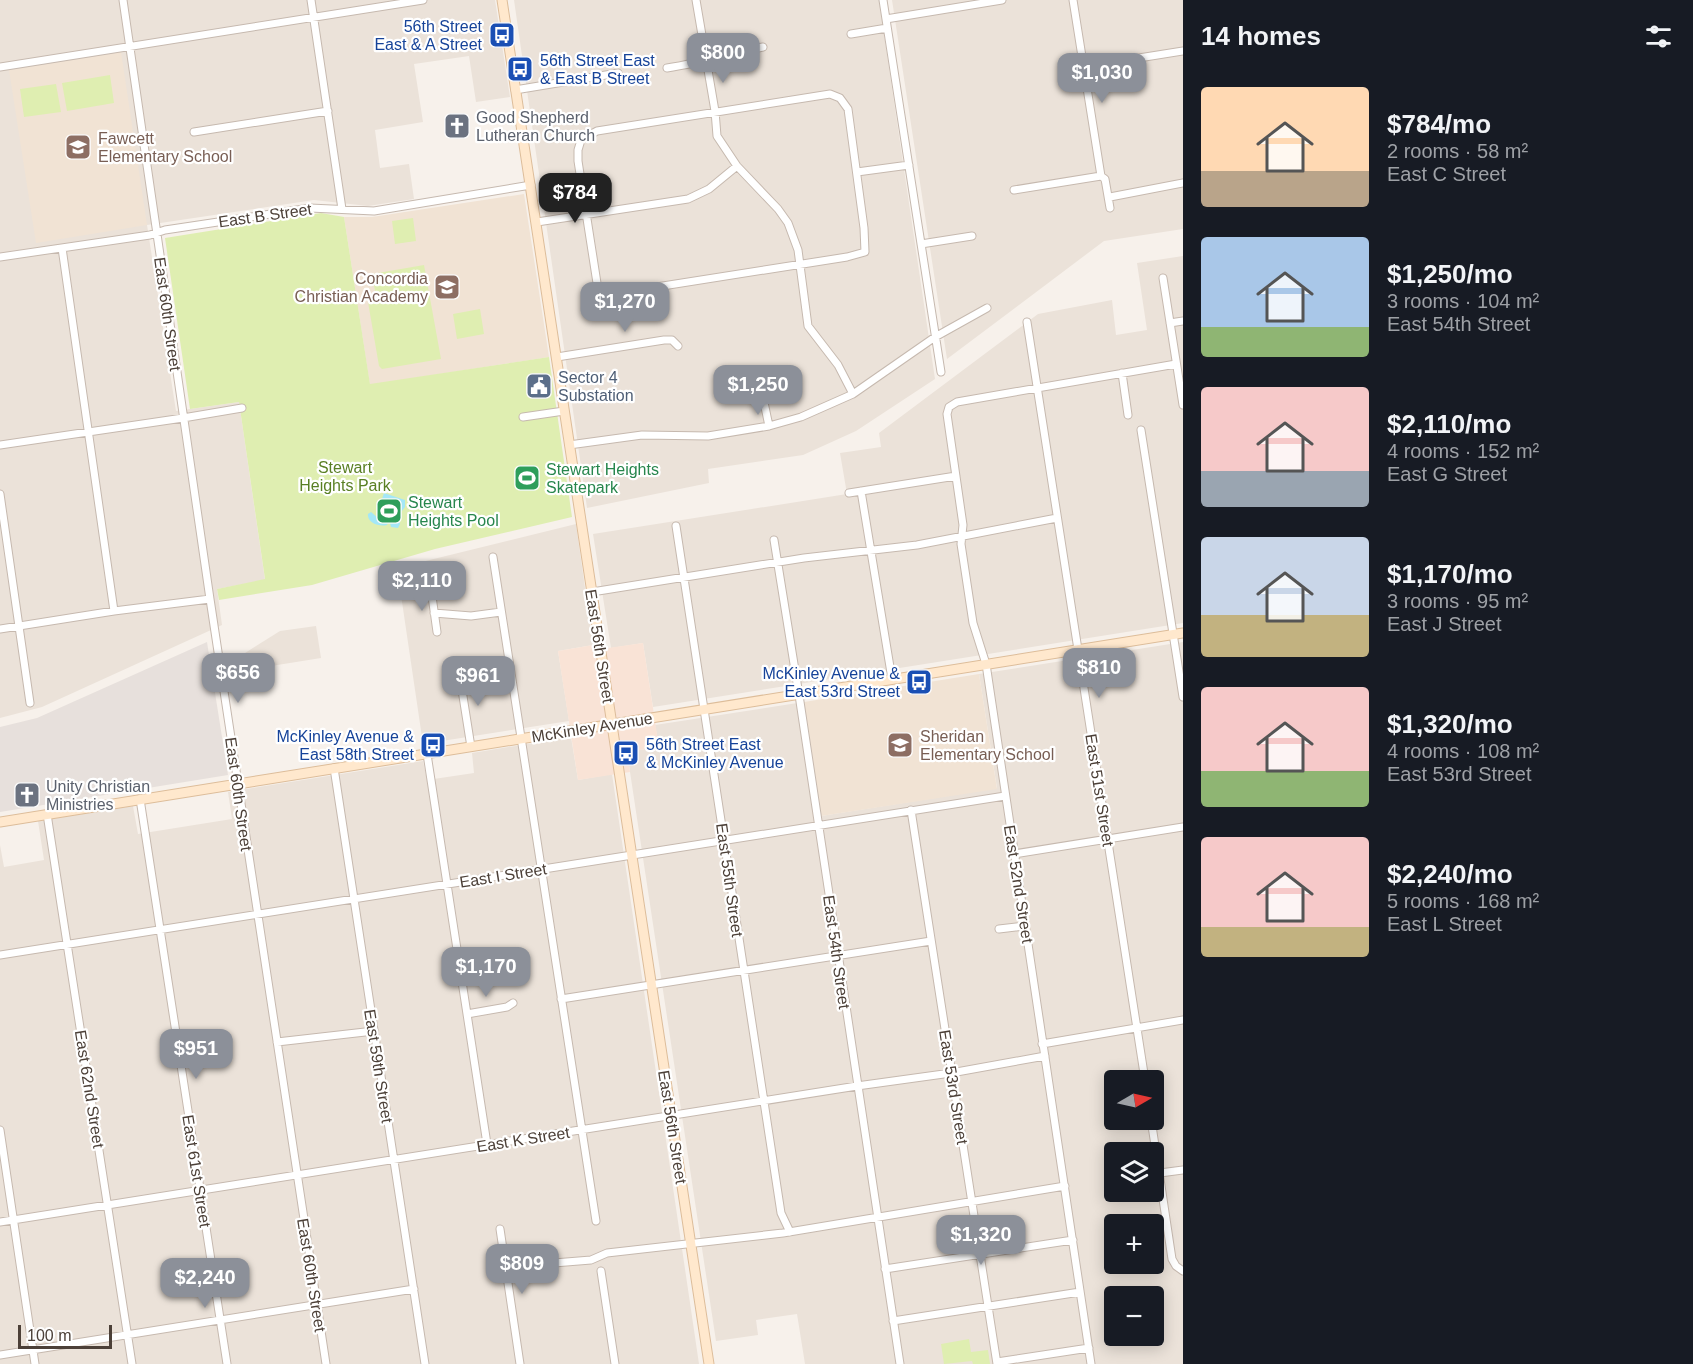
<!DOCTYPE html>
<meta charset="utf-8">
<style>
body{margin:0;font-family:Arial,sans-serif;background:#20242c;color:#f1f3f6;height:100vh;display:flex;flex-direction:column;font-size:22px;white-space:nowrap}
*{box-sizing:border-box;margin:0}
p{font-size:20px;color:#9ea1a6}
.icon{flex:none;width:33px;height:33px;fill:none;stroke:currentColor;stroke-width:2;stroke-linecap:round;stroke-linejoin:round}
.map{position:relative;flex:1;overflow:hidden}
.panel{display:flex;flex-direction:column;background:#171b24;width:510px}
.panel>*{flex:none}
.needle{width:39px;rotate:81deg}
.fabs{position:absolute;left:1104px;top:1070px;display:grid;gap:12px}
.fabs a{display:grid;place-items:center;width:60px;height:60px;border-radius:6px;background:#171b24;box-shadow:0 3px 15px #0003;font-size:30px}
.scale{position:absolute;left:18px;bottom:15px;width:94px;box-sizing:border-box;padding-left:6px;border:3px solid #4c4038;border-top:0;font-size:16px;line-height:21px;white-space:nowrap;color:#4c4038;-webkit-text-stroke:4px #fff;paint-order:stroke}
.price{position:absolute;translate:-50% -51px;padding:0 14px;border-radius:12px;background:#8c9099;color:#fff;font-size:20px;line-height:39px;filter:drop-shadow(0 2px 3px #0008)}
.price::after{content:'';position:absolute;left:50%;top:36px;width:18px;height:14px;margin-left:-9px;background:inherit;clip-path:polygon(0 0,100% 0,50% 100%)}
.price.active{background:#222;color:#fff}
ul{padding:0;list-style:none}
li{display:flex;align-items:center;gap:18px;height:150px;padding:0 18px}
li span{display:grid;place-items:center;flex:none;width:168px;height:120px;border-radius:6px;color:#555}
li>.icon{margin-inline-start:auto}
span .icon{width:72px;height:72px;fill:#fffc;stroke-width:1}
li b{font-size:26px}
h2{display:flex;justify-content:space-between;align-items:center;height:72px;padding:0 18px;font-size:26px}
main{display:flex;flex:1;min-height:0}
.map>svg:first-child{display:block}
.residential{fill:#ebe2d9;fill-rule:evenodd}
.commercial{fill:#f9e3d6}
.industrial{fill:#e7e0dc}
.education{fill:#f1e3d4}
.green{fill:#dfeeb1}
.water{fill:#a4e7f7}
.lines{fill:none;stroke-linecap:round;stroke-linejoin:round}
.street-casing{stroke:#c6b9af;stroke-width:9}
.secondary-casing{stroke:#ddbd9a;stroke-width:11}
.street{stroke:#fff;stroke-width:7}
.secondary{stroke:#ffe8cd;stroke-width:9}
.labels{text-anchor:middle;stroke-width:4.5;stroke-linejoin:round;paint-order:stroke}
.transit-label{font-size:16px;fill:#164399;stroke:#fff;text-anchor:end}
.worship-label{font-size:16px;fill:#5b616d;stroke:#fff;text-anchor:start}
.education-label{font-size:16px;fill:#785e54;stroke:#fff;text-anchor:start}
.street-label{font-size:16px;fill:#4c4038;stroke:#fff}
.service-label{font-size:16px;fill:#4e5e75;stroke:#fff;text-anchor:start}
.park-label{font-size:16px;fill:#597f23;stroke:#fff}
.leisure-label{font-size:16px;fill:#27864d;stroke:#fff;text-anchor:start}
</style>
<main>
<div class="map">
<svg width="1183" height="1364" viewBox="0 0 1183 1364">
<rect width="100%" height="100%" fill="#f7f1eb"/>
<!-- residential -->
<path class="residential" d="M0,0H495L510,97L476,102L469,56L414,64L423,122L375,130L380,168L409,164L414,199L368,206L314,200L147,225L176,411L239,402L265,580L217,589L222,625L42,707L0,718Z
M514,0H879L935,379L856,431L803,455L708,469L709,483L587,508Z
M892,0H1183V229L1104,241L947,359Z
M1183,256V623L653,707L643,643L611,648L593,534L847,494L840,453L881,447L879,433L1038,314L1112,300L1116,335L1147,330L1137,263Z
M576,524L593,645L558,651L569,721L423,744L397,568Z
M316,626L321,658L227,673L224,656L245,653L280,631Z
M1183,642V1364H805L797,1314L756,1320L758,1335L716,1341L627,752L659,747L655,725L804,702L821,816L997,788L979,674ZM1114,1080H1154V1119H1114ZM1114,1152H1154V1191H1114ZM1114,1224H1154V1263H1114ZM1114,1296H1154V1335H1114Z
M571,737L578,780L612,774L699,1364H0V845L4,867L44,860L38,821L133,806L138,834L232,819L228,792L423,761L427,780L474,773L472,753Z"/>
<!-- commercial -->
<path class="commercial" d="M643,643L659,747L627,752L630,772L578,780L558,651L593,645L594,650Z"/>
<!-- industrial -->
<path class="industrial" d="M207,642L228,775L0,812V727L37,718Z"/>
<!-- education -->
<path class="education" d="M121,52L147,225L36,243L9,70Z
M524,194L549,357L370,385L344,217H372Z
M979,674L997,789L821,816L804,702Z"/>
<!-- green -->
<path class="green" d="M110,75L114,103L67,111L62,83Z
M56,84L61,112L24,117L20,89Z
M321,213L344,217L370,384L549,357L572,517L435,549L312,585L219,600L217,589L265,579L239,402L190,409L165,238Z
M413,218L416,241L395,244L392,221Z
M424,265L441,359L382,369L379,366L368,302H377L372,274Z
M480,309L484,334L457,339L453,314Z
M969,1339L971,1352L988,1350L990,1364H973L972,1361L944,1364L941,1344Z"/>
<!-- water -->
<path class="water" d="M384,493L405,500V507L398,516L400,524L398,528L391,527L389,519L387,525C379,527 367,523 368,514L371,512L378,518H386L377,514Z"/>
<g class="lines">
<!-- street casing -->
<g class="street-casing">
<path id="street" d="M123,0L210,599L326,1364
M311,0L342,209
M696,0L715,111L717,136L737,166L778,209L788,223L798,250L808,326L838,365L853,394
M883,0L941,372
M1073,0L1101,176L1105,179L1110,208
M886,19L1002,0
M851,34L887,28
M0,67L423,0
M667,68C700,63 731,54 763,47
M1084,70L1120,61L1183,51
M515,90L618,73
M830,94L840,98L848,109L864,228L865,252L847,257L612,294L601,292L597,283L578,161V150L581,140L597,131Z
M194,132L328,111
M857,172L909,165
M1014,190L1101,176
M1110,197L1183,183
M537,222L688,199L709,189L737,166
M921,244L972,236
M62,248L114,611
M0,257L150,235L165,230L310,208L374,211L531,185
M1163,278L1183,405
M1027,322L1145,1080
M1170,323L1183,321
M557,357L664,340H672L678,346
M1122,373L1128,415
M752,377L762,393L769,426
M523,417L564,411
M1141,430L1183,697
M0,445L183,418L242,408
M569,445L642,435L708,436L769,426L801,417L853,394L935,337L987,308
M861,491L892,679
M849,493L956,476
M0,494L30,703
M676,526L781,1213L790,1232
M774,540L799,695L900,1364
M493,557L596,1221
M431,589L437,632
M592,592L804,558L917,545L1057,518
M434,613L471,616L501,612
M0,629L114,611L210,599
M455,679L462,690L471,747
M427,754L487,1144
M334,768L425,1364
M140,799L227,1364
M911,810L997,1364
M47,814L132,1364
M1014,854L1183,827
M999,929L1025,926
M0,955L1005,796
M561,999L931,941
M467,1014L507,1007L513,1003
M277,1042L374,1031
M1042,1044L1183,1020
M1151,1119L1172,1259L1176,1266L1183,1271
M0,1130L35,1364
M1160,1173L1183,1170
M0,1222L857,1086L951,1073L1045,1056
M500,1229L520,1364
M554,1263L591,1260L607,1253L783,1233L1065,1186
M885,1269L1073,1240
M601,1271L615,1364
M893,1321L1080,1292
M0,1355L414,1289
M997,1362L1089,1348
M1091,1364L986,664L973,623L961,544L963,525L947,414L949,407L957,402L1176,364"/>
</g>
<!-- secondary casing -->
<g class="secondary-casing">
<path id="secondary" d="M502,0L709,1364
M0,822L1183,633"/>
</g>
<!-- street -->
<use href="#street" class="street"/>
<!-- secondary -->
<use href="#secondary" class="secondary"/>
</g>
<!-- icons -->
<defs>
<g id="bus-square" transform="scale(1.35)"><rect x="-9" y="-9" width="18" height="18" rx="4" fill="#1a4fb4" stroke="#fff"/><path d="M-5-6H5V4H4V6H2V4H-2V6H-4V4H-5ZM-3.5-4V0h7V-4ZM-3.5 1.2v1.5H-2V1.2ZM2 1.2v1.5H3.5V1.2Z" fill="#fff"/></g>
<g id="church-square" transform="scale(1.35)"><rect x="-9" y="-9" width="18" height="18" rx="4" fill="#6b7280" stroke="#fff"/><path d="M-1.2-6h2.4v3.5h3.3v2.4h-3.3V6h-2.4V-.1h-3.3v-2.4h3.3Z" fill="#fff"/></g>
<g id="school-square" transform="scale(1.35)"><rect x="-9" y="-9" width="18" height="18" rx="4" fill="#8d6e63" stroke="#fff"/><path d="M0-5L7-2L0 1L-7-2ZM-4 1L0 2.5L4 1V4Q0 6-4 4Z" fill="#fff"/></g>
<g id="civic-square" transform="scale(1.35)"><rect x="-9" y="-9" width="18" height="18" rx="4" fill="#5c6f8a" stroke="#fff"/><path d="M-.6-6.5H3V-4.5H.6V-3L4-1V1h2V6H-6V1h2V-1L-.6-3ZM-1.2 2.5V6h2.4V2.5Z" fill="#fff"/></g>
<g id="stadium-square" transform="scale(1.35)"><rect x="-9" y="-9" width="18" height="18" rx="4" fill="#2e9e5b" stroke="#fff"/><path d="M0-5a6.5 5 0 1 0 0 10a6.5 5 0 1 0 0-10ZM-3.5-1.8h7v3.6h-7Z" fill="#fff"/></g>
</defs>
<g fill-rule="evenodd">
<use href="#bus-square" x="502" y="35"/>
<use href="#bus-square" x="520" y="69"/>
<use href="#church-square" x="457" y="126"/>
<use href="#school-square" x="78" y="147"/>
<use href="#school-square" x="447" y="287"/>
<use href="#civic-square" x="539" y="386"/>
<use href="#stadium-square" x="527" y="478"/>
<use href="#stadium-square" x="389" y="511"/>
<use href="#bus-square" x="919" y="682"/>
<use href="#bus-square" x="433" y="745"/>
<use href="#school-square" x="900" y="745"/>
<use href="#bus-square" x="626" y="753"/>
<use href="#church-square" x="27" y="795"/>
</g>
<g class="labels">
<!-- transit labels -->
<g class="transit-label">
<text x="482" y="32">56th Street<tspan x="482" dy="18">East &amp; A Street</tspan></text>
<text x="540" y="66" text-anchor="start">56th Street East<tspan x="540" dy="18">&amp; East B Street</tspan></text>
<text x="900" y="679">McKinley Avenue &amp;<tspan x="900" dy="18">East 53rd Street</tspan></text>
<text x="414" y="742">McKinley Avenue &amp;<tspan x="414" dy="18">East 58th Street</tspan></text>
<text x="646" y="750" text-anchor="start">56th Street East<tspan x="646" dy="18">&amp; McKinley Avenue</tspan></text>
</g>
<!-- worship labels -->
<g class="worship-label">
<text x="476" y="123">Good Shepherd<tspan x="476" dy="18">Lutheran Church</tspan></text>
<text x="46" y="792">Unity Christian<tspan x="46" dy="18">Ministries</tspan></text>
</g>
<!-- education labels -->
<g class="education-label">
<text x="98" y="144">Fawcett<tspan x="98" dy="18">Elementary School</tspan></text>
<text x="428" y="284" text-anchor="end">Concordia<tspan x="428" dy="18">Christian Academy</tspan></text>
<text x="920" y="742">Sheridan<tspan x="920" dy="18">Elementary School</tspan></text>
</g>
<!-- street labels -->
<g class="street-label">
<text transform="translate(265 215) rotate(-8)" y="6">East B Street</text>
<text transform="translate(168 314) rotate(82)" y="6">East 60th Street</text>
<text transform="translate(600 646) rotate(81)" y="6">East 56th Street</text>
<text transform="translate(592 727) rotate(-9)" y="6">McKinley Avenue</text>
<text transform="translate(1100 790) rotate(81)" y="6">East 51st Street</text>
<text transform="translate(239 794) rotate(82)" y="6">East 60th Street</text>
<text transform="translate(503 875) rotate(-9)" y="6">East I Street</text>
<text transform="translate(730 880) rotate(82)" y="6">East 55th Street</text>
<text transform="translate(1019 884) rotate(81)" y="6">East 52nd Street</text>
<text transform="translate(837 952) rotate(82)" y="6">East 54th Street</text>
<text transform="translate(379 1066) rotate(81)" y="6">East 59th Street</text>
<text transform="translate(954 1087) rotate(81)" y="6">East 53rd Street</text>
<text transform="translate(90 1089) rotate(81)" y="6">East 62nd Street</text>
<text transform="translate(673 1127) rotate(81)" y="6">East 56th Street</text>
<text transform="translate(523 1139) rotate(-9)" y="6">East K Street</text>
<text transform="translate(197 1171) rotate(81)" y="6">East 61st Street</text>
<text transform="translate(312 1275) rotate(81)" y="6">East 60th Street</text>
</g>
<!-- service labels -->
<g class="service-label">
<text x="558" y="383">Sector 4<tspan x="558" dy="18">Substation</tspan></text>
</g>
<!-- park labels -->
<g class="park-label">
<text x="345" y="473">Stewart<tspan x="345" dy="18">Heights Park</tspan></text>
</g>
<!-- leisure labels -->
<g class="leisure-label">
<text x="546" y="475">Stewart Heights<tspan x="546" dy="18">Skatepark</tspan></text>
<text x="408" y="508">Stewart<tspan x="408" dy="18">Heights Pool</tspan></text>
</g>
</g>
</svg>
<div class="fabs">
<a><svg class="needle" viewBox="-14 -14 28 28"><path d="M0-13l5 13h-10z" fill="#e53935"/><path d="M0 13l5-13h-10z" fill="#9ea1a6"/></svg></a>
<a><svg class="icon" aria-label="layers" viewBox="0 0 24 24"><path d="M12 4l9 5-9 5-9-5zM3 14l9 5 9-5"/></svg></a>
<a>+</a>
<a>−</a>
</div>
<div class="scale">100 m</div>
<b class="price" style="left:723px;top:84px">$800</b>
<b class="price" style="left:1102px;top:104px">$1,030</b>
<b class="price active" style="left:575px;top:224px">$784</b>
<b class="price" style="left:625px;top:333px">$1,270</b>
<b class="price" style="left:758px;top:416px">$1,250</b>
<b class="price" style="left:422px;top:612px">$2,110</b>
<b class="price" style="left:1099px;top:699px">$810</b>
<b class="price" style="left:238px;top:704px">$656</b>
<b class="price" style="left:478px;top:707px">$961</b>
<b class="price" style="left:486px;top:998px">$1,170</b>
<b class="price" style="left:196px;top:1080px">$951</b>
<b class="price" style="left:981px;top:1266px">$1,320</b>
<b class="price" style="left:522px;top:1295px">$809</b>
<b class="price" style="left:205px;top:1309px">$2,240</b>
</div>
<section class="panel">
<h2>14 homes<svg class="icon" aria-label="filters" viewBox="0 0 24 24"><path d="M4 7h16M4 17h16"/><circle cx="9" cy="7" r="2"/><circle cx="15" cy="17" r="2"/></svg></h2>
<ul>
<li><span style="background:linear-gradient(#ffd9b3 70%,#b9a48a 0)"><svg class="icon" aria-label="home" viewBox="0 0 24 24"><path d="M3 11l9-7 9 7M6 9v11h12V9"/></svg></span><div><b>$784/mo</b><p>2 rooms · 58 m²</p><p>East C Street</p></div></li>
<li><span style="background:linear-gradient(#a9c7e8 75%,#8fb573 0)"><svg class="icon" aria-label="home" viewBox="0 0 24 24"><path d="M3 11l9-7 9 7M6 9v11h12V9"/></svg></span><div><b>$1,250/mo</b><p>3 rooms · 104 m²</p><p>East 54th Street</p></div></li>
<li><span style="background:linear-gradient(#f6c9c9 70%,#9aa5b1 0)"><svg class="icon" aria-label="home" viewBox="0 0 24 24"><path d="M3 11l9-7 9 7M6 9v11h12V9"/></svg></span><div><b>$2,110/mo</b><p>4 rooms · 152 m²</p><p>East G Street</p></div></li>
<li><span style="background:linear-gradient(#c9d6e8 65%,#c2b280 0)"><svg class="icon" aria-label="home" viewBox="0 0 24 24"><path d="M3 11l9-7 9 7M6 9v11h12V9"/></svg></span><div><b>$1,170/mo</b><p>3 rooms · 95 m²</p><p>East J Street</p></div></li>
<li><span style="background:linear-gradient(#f6c9c9 70%,#8fb573 0)"><svg class="icon" aria-label="home" viewBox="0 0 24 24"><path d="M3 11l9-7 9 7M6 9v11h12V9"/></svg></span><div><b>$1,320/mo</b><p>4 rooms · 108 m²</p><p>East 53rd Street</p></div></li>
<li><span style="background:linear-gradient(#f6c9c9 75%,#c2b280 0)"><svg class="icon" aria-label="home" viewBox="0 0 24 24"><path d="M3 11l9-7 9 7M6 9v11h12V9"/></svg></span><div><b>$2,240/mo</b><p>5 rooms · 168 m²</p><p>East L Street</p></div></li>
</ul>
</section>
</main>
